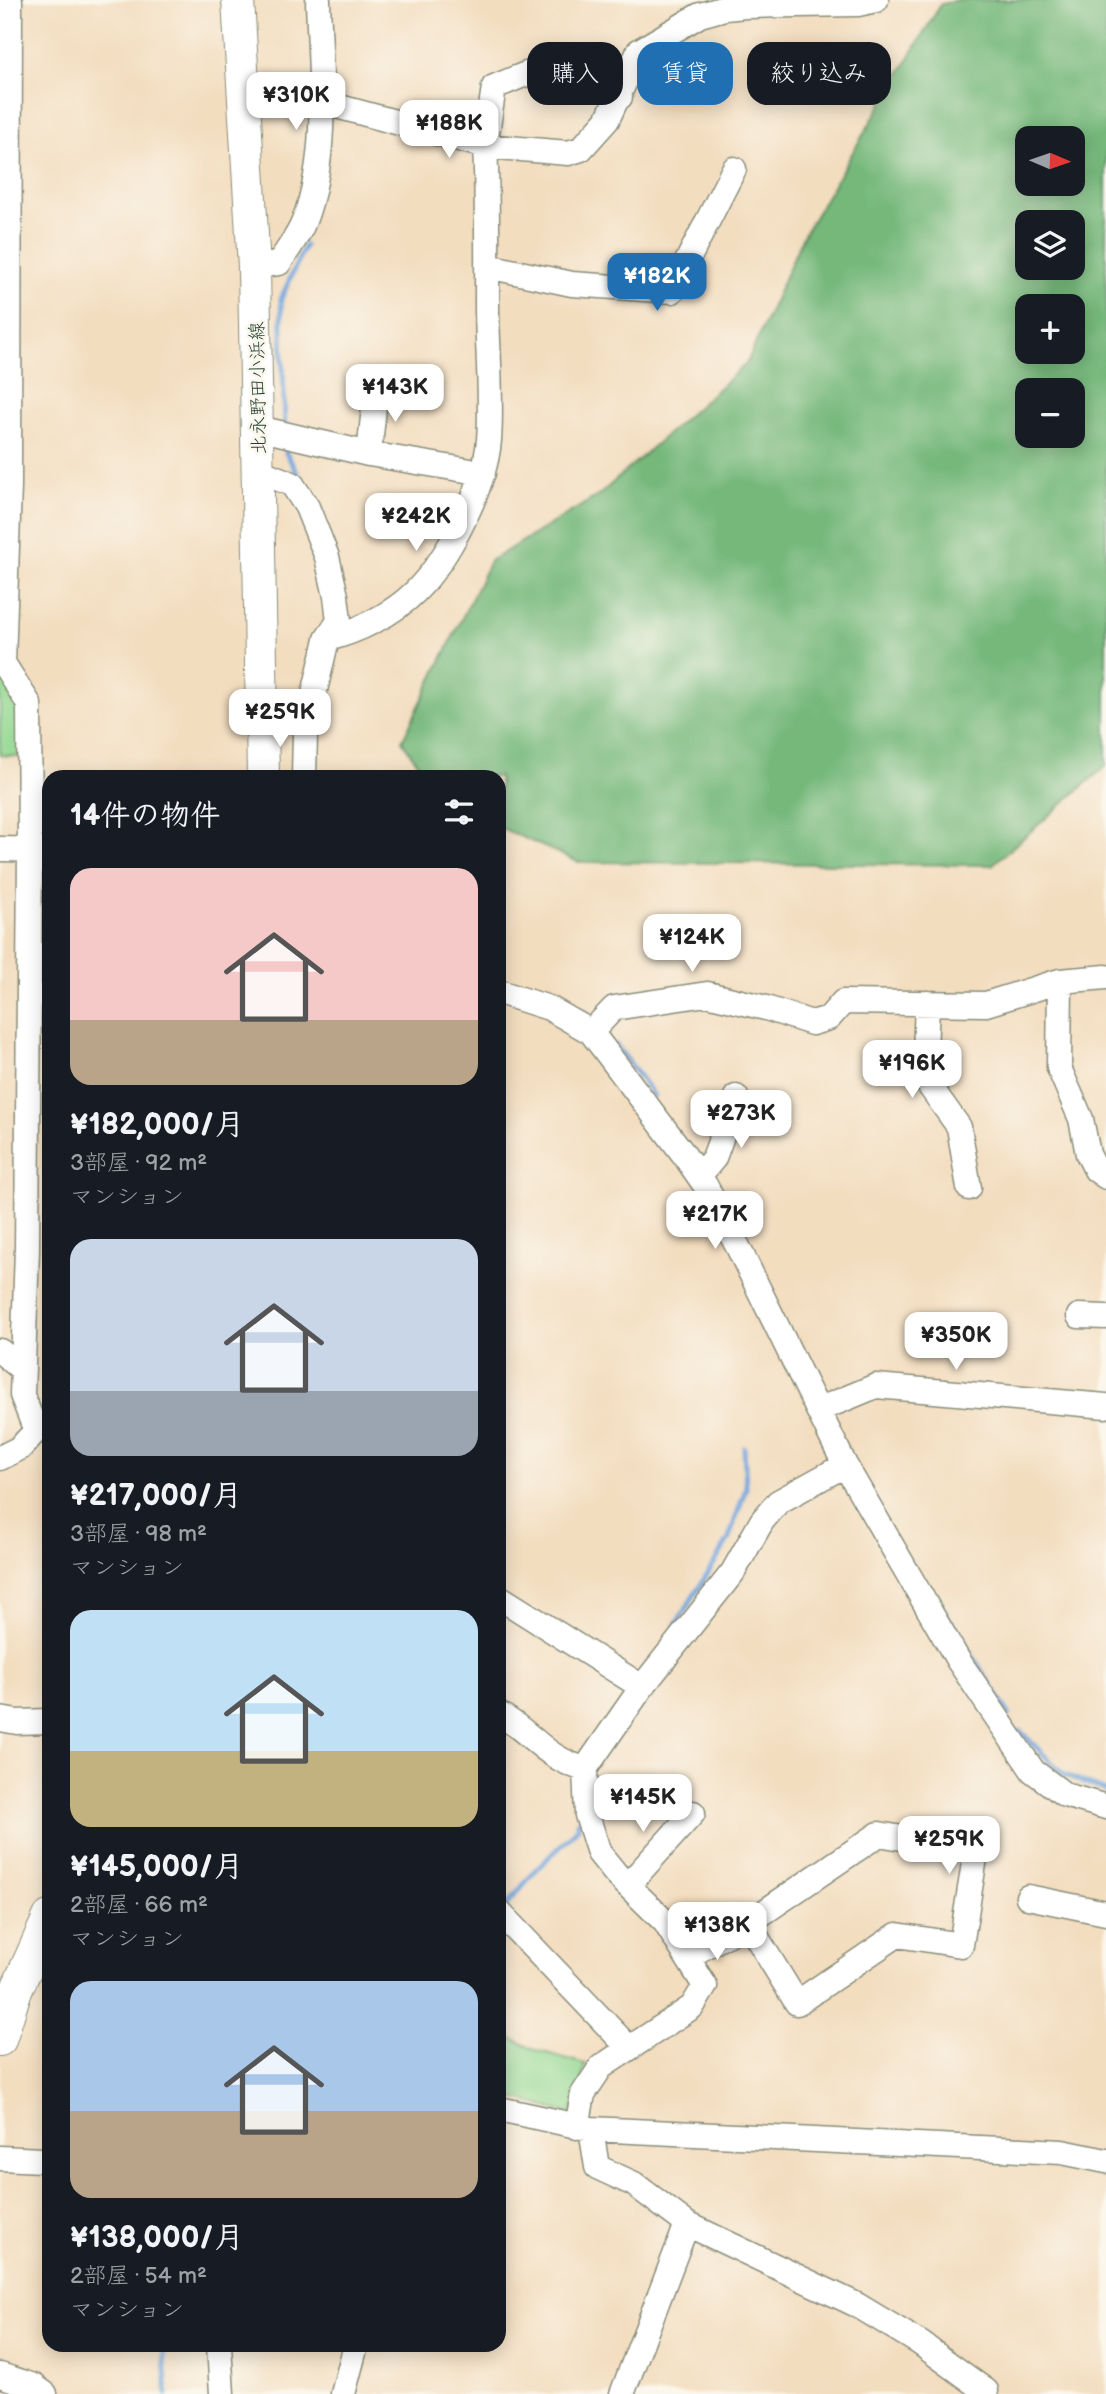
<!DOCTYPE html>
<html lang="ja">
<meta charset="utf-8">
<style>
body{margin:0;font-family:"Balsamiq Sans","Klee One",sans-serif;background:#242831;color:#f1f3f6;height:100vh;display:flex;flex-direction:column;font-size:26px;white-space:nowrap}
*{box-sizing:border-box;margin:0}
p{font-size:23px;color:#9ea1a6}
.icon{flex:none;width:38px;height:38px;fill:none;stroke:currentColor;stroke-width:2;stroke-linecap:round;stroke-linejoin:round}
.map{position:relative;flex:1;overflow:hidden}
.details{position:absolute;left:42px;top:770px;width:464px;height:1582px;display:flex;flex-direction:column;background:#171b24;border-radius:21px;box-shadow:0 4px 18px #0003}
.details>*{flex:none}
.hud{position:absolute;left:527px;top:42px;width:474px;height:63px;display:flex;gap:14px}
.needle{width:46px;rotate:92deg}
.fabs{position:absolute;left:1015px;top:126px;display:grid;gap:14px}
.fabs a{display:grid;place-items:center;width:70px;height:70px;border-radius:14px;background:#171b24;box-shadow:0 4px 18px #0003;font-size:35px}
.price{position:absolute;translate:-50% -60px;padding:0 16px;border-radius:14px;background:#fff;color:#222;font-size:23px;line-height:46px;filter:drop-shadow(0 2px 4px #0008)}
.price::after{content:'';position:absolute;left:50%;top:42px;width:21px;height:16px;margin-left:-10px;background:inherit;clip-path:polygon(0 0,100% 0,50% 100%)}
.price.active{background:#1f6fb2;color:#fff}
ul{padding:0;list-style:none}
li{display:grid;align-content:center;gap:14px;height:371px;padding:0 28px}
li span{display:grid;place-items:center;height:217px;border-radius:21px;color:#555}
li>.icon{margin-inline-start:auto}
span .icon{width:126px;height:126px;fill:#fffc;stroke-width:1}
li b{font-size:30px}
h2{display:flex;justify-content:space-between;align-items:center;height:84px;padding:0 28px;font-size:30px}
.tag{padding:0 24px;border-radius:21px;background:#171b24;box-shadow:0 4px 18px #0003;font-size:24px;line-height:63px}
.tag.active{background:#1f6fb2;color:#fff}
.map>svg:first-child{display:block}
.green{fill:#91d790;stroke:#588a62;stroke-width:2}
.forest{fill:#74b87a;stroke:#4a7a57;stroke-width:2;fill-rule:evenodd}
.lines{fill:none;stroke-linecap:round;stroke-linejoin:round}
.stream{stroke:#6da3da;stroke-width:5}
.minor-casing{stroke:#898d7a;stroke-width:27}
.major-casing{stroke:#898d7a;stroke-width:34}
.minor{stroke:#fff;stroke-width:24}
.major{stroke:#fff;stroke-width:32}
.labels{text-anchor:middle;stroke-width:5;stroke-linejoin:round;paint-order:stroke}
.street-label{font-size:19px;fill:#1f3d34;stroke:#fbf7ec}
</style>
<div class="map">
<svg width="1106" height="2394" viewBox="0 0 1106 2394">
<rect width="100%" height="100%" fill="#fbf7ec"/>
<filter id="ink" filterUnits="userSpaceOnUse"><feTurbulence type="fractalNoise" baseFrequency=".0143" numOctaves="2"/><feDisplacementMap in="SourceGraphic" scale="14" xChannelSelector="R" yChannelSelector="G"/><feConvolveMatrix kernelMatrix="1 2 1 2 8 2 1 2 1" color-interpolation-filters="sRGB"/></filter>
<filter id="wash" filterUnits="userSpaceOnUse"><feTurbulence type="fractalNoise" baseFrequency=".00686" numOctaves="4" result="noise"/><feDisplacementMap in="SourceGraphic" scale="28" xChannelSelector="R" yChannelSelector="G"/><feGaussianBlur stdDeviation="1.57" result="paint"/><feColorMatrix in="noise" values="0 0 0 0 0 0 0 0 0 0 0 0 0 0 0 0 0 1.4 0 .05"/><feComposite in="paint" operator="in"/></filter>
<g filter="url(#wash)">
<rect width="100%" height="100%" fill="#f3ddbf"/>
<!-- green -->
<path class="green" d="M0,673L22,708L21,757L0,755Z
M499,2035L506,2036L536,2050L585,2064L572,2114L499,2094Z"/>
<!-- forest -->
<path class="forest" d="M957,0H1106V766L992,865L578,862L499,827V777H427L402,741L490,561L599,495L747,363L803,236L941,4ZM1027,138H1073V184H1027ZM1027,222H1073V268H1027ZM1027,306H1073V352H1027ZM1027,390H1073V436H1027Z"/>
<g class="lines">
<!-- stream -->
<path class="stream" d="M285,429L281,299L305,245
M286,442V453L300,478
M558,1000L588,1014
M616,1045L654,1096
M752,1250L764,1272
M940,1604L1009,1714
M675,1626L728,1541L746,1488L744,1448
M1020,1731L1063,1774L1106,1791
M505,1907L535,1871L578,1828V1820
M163,2345L167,2394"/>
</g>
</g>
<g filter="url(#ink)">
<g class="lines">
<!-- minor casing -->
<g class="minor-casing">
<path id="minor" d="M10,0L9,486L3,663L29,704L30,850L27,1250L22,1395L36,1431
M620,97L576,73L526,74L494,87L485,146L568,153L581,149L607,120L639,51L700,15L725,8L745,6L858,4L876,0
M321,102L485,146C488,201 487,256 487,312C488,353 492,400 489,440C485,487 449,558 415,592C393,614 357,632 327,639
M487,266L572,284L672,291L734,169
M254,267L279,263C288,249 299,235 304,221C330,153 320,71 318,0
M258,428L369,454L483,473
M369,454L376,389
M259,471L292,484L307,507L327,557L336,596L339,621L327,639L305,733L304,777
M0,849L49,850
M1060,981L1059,1068L1081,1119L1088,1154L1096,1170L1106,1177
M499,992L549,1008L591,1032L682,1152L705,1185L738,1247L845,1465L958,1660L1033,1771L1065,1795L1106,1807
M927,1003L924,1078L959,1127L969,1188
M591,1032L614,1008L707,994L766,1008L812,1023L829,1018L843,1002L986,1004L1060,981L1106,977
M699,1176L714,1158L736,1097
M1079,1316L1106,1317
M0,1351L23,1370
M818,1410L876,1386L1106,1406
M0,1458L20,1448L43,1423L48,1425
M499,1597L642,1687
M499,1714C532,1732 545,1759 585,1769
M0,1719L17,1722L49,1721
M628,1885L693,1813
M1028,1897L1106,1913
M500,1913L629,2048
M687,1957L748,1923L879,1834L976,1851L961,1945L897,1935L797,2003L748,1923
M499,2109L591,2129L1062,2152L1106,2161
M577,2127L583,2094L601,2067L692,2007L705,1986L665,1922L616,1874L599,1853L587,1815L585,1769L642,1687L733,1572L762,1521L778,1502L845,1465
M591,2129L597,2167L634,2184L687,2224L622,2394
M0,2158L42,2160L49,2162
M687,2224L857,2305L920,2343L986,2391
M219,2345L222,2394
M0,2375L34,2386L45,2394
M343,2394L356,2345"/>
</g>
<!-- major casing -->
<g class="major-casing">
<path id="major" d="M238,0L254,267L263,777
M0,2040L15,1993L49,1917"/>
</g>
<!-- minor -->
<use href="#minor" class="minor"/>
<!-- major -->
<use href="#major" class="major"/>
</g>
</g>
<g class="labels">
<!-- street labels -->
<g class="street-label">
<text transform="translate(257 388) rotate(-91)" y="7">北永野田小浜線</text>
</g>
</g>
</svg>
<div class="fabs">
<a><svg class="needle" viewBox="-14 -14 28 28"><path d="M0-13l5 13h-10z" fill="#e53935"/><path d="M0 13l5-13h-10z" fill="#9ea1a6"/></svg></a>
<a><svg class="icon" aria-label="layers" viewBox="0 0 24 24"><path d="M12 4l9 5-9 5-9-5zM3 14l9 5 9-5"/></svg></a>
<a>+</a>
<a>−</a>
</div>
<b class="price" style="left:296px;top:132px">¥310K</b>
<b class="price" style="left:449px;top:160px">¥188K</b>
<b class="price active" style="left:657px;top:313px">¥182K</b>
<b class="price" style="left:395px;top:424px">¥143K</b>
<b class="price" style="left:416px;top:553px">¥242K</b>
<b class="price" style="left:280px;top:749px">¥259K</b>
<b class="price" style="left:692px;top:974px">¥124K</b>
<b class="price" style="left:912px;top:1100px">¥196K</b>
<b class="price" style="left:741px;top:1150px">¥273K</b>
<b class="price" style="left:715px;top:1251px">¥217K</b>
<b class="price" style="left:956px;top:1372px">¥350K</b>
<b class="price" style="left:643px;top:1834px">¥145K</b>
<b class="price" style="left:949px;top:1876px">¥259K</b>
<b class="price" style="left:717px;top:1962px">¥138K</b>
<div class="hud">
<a class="tag">購入</a>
<a class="tag active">賃貸</a>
<a class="tag">絞り込み</a>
</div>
<section class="details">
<h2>14件の物件<svg class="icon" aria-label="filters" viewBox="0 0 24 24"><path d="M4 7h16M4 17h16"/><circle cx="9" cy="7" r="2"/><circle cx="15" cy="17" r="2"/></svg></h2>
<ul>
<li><span style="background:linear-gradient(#f6c9c9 70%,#b9a48a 0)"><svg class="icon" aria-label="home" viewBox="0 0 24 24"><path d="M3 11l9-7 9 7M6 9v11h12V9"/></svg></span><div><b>¥182,000/月</b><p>3部屋 · 92 m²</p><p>マンション</p></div></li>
<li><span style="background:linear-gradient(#c9d6e8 70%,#9aa5b1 0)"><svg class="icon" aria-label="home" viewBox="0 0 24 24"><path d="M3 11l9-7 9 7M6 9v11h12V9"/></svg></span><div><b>¥217,000/月</b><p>3部屋 · 98 m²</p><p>マンション</p></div></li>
<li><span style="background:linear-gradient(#bfe0f5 65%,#c2b280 0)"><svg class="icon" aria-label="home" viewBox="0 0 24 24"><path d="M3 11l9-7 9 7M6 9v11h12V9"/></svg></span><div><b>¥145,000/月</b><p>2部屋 · 66 m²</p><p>マンション</p></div></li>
<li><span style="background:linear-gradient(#a9c7e8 60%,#b9a48a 0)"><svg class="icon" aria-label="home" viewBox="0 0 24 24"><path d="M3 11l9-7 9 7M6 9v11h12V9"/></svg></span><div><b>¥138,000/月</b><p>2部屋 · 54 m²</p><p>マンション</p></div></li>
</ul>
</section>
</div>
